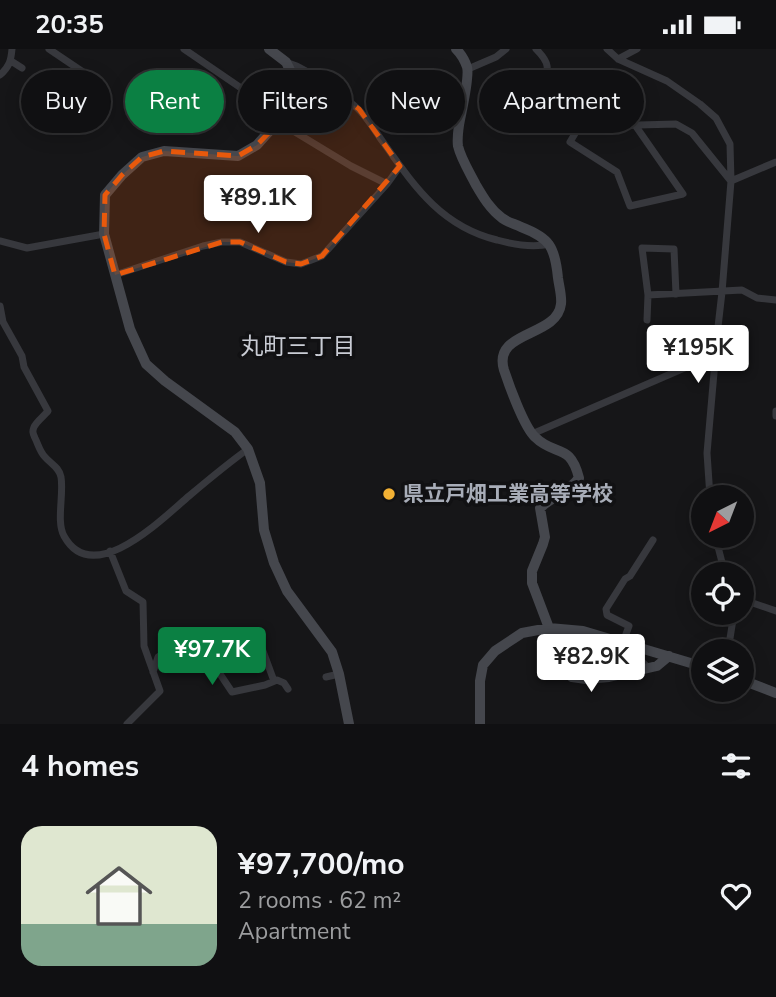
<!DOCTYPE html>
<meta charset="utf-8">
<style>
body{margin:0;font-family:"Nunito Sans","Noto Sans JP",sans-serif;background:#19191b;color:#f1f3f6;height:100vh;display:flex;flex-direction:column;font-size:26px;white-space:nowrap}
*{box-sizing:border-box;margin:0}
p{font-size:23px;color:#9c9d9f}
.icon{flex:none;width:38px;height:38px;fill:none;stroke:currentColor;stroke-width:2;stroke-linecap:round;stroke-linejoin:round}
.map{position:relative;height:675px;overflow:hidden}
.side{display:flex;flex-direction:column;background:#101012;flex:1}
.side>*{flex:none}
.banner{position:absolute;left:21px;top:21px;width:735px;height:63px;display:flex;gap:14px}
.needle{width:46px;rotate:222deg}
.tools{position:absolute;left:691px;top:436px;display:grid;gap:14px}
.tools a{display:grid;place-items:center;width:63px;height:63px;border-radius:50%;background:#101012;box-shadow:0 4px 18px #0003,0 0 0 2px #303032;font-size:35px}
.price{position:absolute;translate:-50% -60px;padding:0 16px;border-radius:7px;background:#fff;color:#222;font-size:23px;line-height:46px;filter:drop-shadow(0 2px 4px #0008)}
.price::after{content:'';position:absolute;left:50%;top:42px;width:21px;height:16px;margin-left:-10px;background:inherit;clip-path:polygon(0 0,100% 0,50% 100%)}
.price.on{background:#0b8043;color:#fff}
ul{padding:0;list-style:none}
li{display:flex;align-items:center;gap:21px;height:175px;padding:0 21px}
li+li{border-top:2px solid #303032}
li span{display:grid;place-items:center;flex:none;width:196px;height:140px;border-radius:21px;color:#555}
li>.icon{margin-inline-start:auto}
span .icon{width:84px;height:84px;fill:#fffc;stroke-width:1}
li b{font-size:30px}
h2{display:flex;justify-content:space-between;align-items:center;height:84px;padding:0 21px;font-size:30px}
.chip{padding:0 24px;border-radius:32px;background:#101012;box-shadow:0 4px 18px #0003,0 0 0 2px #303032;font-size:24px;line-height:63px}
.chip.on{background:#0b8043;color:#fff}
.status{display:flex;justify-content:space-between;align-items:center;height:49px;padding:0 35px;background:#101012;direction:ltr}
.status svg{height:19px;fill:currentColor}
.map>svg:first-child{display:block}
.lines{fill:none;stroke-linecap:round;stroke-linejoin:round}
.street{stroke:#37383d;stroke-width:7}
.secondary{stroke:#45474d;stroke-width:10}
.marked{fill:#e8590c;fill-opacity:0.2;stroke:#e8590c;stroke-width:5;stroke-dasharray:14 9;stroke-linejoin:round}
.poi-dot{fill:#f2b134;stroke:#111113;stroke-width:2.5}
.labels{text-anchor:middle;stroke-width:7;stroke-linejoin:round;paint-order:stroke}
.poi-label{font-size:21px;font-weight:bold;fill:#a8adb8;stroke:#111113;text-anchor:start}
.neighbourhood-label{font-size:23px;fill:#c9ccd4;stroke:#111113}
</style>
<div class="status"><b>20:35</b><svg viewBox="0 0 49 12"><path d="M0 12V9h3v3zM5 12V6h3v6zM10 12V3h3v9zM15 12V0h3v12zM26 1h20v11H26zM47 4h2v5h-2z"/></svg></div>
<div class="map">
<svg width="776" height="675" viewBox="0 0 776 675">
<rect width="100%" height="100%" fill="#161618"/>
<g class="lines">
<!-- street -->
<path class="street" d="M49,0L86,25L107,47
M184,0L273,61
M536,0C550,14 550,20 541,36
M607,0L618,10L667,32L700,55L716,69L730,95L731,132L722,243L718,278L707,404L710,448
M618,10L637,0
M11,12L22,19
M286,13C303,18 314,27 327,37C337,44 348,51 357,59C367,68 375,82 383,93C415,138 441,177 497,191C515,196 532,199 550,195
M468,20L496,8L506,0
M0,26C9,18 11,12 12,0
M546,55L580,76
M290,63L287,71L295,83L351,117L387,135
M635,76L683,145L630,157L617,123L570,93L583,71L601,77L676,75L692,84L730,131
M731,132L776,113
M0,192L27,199L104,185
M115,226L203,197L222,193H240L286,213L301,215L322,207L387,135L400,117
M648,246L642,199L674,200L676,245
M0,257L3,273L22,307L24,318L48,362C44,367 36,373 34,378C32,383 33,384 35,389C38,395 40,403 45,408C51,415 59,418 61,428C64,445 56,473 64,487C93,540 163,469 189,447C208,431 227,415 248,400
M647,271L648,246L742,241L757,249L776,251
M776,362V367
M532,385L689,317L704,303L716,282
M715,486L725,525
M110,502L126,542L143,553L144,597L160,642L127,675
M742,553L747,552L776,562
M626,585L629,577L607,566L606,560L625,530L630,527L653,491
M620,601L617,607L640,611L649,619
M728,602L734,564
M211,612L250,592L260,594L274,632
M153,623L158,608L194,586L232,643L265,636L277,631L284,634L288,640
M326,628L339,625"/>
<!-- secondary -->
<path class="secondary" d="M269,0L286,13L294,29L295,45L291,58L257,96L238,107L164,102L142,108L122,126L105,146L104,185L130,280L146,315L165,332L235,383L248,400L260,434L264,481L274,514L287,542L332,603L339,625L349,675
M456,0C461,5 465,12 467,18C470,28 461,64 459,76C458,83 457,90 458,97C461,110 470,124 476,136C483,148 490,160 502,169C507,173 515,175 521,178C550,189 555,198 558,229C559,237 562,247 561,255C557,289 492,281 504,321C509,336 524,378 535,388C555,408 570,393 579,429C569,443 553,447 540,459L545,488L543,495L532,522V534L549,579L557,611L563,621L572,628L586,630L609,628L657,617L669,607
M293,56L319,31
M742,631L776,644
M480,675V632L483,616L495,602L522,584L549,579L583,582L704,618"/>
</g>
<!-- marked area -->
<path class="marked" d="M319,31L359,60L400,117L322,207L301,215L286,213L240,193H222L115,226L104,185L105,146L122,126L142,108L164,102L238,107L257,96Z"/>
<!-- markers -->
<circle class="poi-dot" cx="389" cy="445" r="7"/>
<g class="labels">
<!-- poi labels -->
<g class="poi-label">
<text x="403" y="452">県立戸畑工業高等学校</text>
</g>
<!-- neighbourhood labels -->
<g class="neighbourhood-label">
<text x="298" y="305">丸町三丁目</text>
</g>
</g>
</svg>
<div class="tools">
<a><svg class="needle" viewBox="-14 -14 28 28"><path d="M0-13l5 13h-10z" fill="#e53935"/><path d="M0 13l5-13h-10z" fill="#9c9d9f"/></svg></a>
<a><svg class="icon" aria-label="locate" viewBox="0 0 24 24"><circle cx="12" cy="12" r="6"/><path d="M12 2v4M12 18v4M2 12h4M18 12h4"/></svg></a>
<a><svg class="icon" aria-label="layers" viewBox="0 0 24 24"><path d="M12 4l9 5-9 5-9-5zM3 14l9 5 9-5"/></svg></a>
</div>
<b class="price" style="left:258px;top:186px">¥89.1K</b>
<b class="price" style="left:698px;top:336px">¥195K</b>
<b class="price on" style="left:212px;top:638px">¥97.7K</b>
<b class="price" style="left:591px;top:645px">¥82.9K</b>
<div class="banner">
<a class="chip">Buy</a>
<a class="chip on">Rent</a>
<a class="chip">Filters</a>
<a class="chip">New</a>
<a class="chip">Apartment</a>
</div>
</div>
<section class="side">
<h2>4 homes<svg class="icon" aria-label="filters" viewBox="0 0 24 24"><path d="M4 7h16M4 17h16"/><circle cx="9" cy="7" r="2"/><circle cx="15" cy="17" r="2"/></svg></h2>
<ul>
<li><span style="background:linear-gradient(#dfe7d0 70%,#7fa58c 0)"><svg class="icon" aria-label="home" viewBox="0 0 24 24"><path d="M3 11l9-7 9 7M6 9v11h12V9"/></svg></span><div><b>¥97,700/mo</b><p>2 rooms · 62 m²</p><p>Apartment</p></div><svg class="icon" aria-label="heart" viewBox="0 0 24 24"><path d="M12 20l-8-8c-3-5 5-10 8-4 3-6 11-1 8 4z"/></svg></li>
</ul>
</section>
